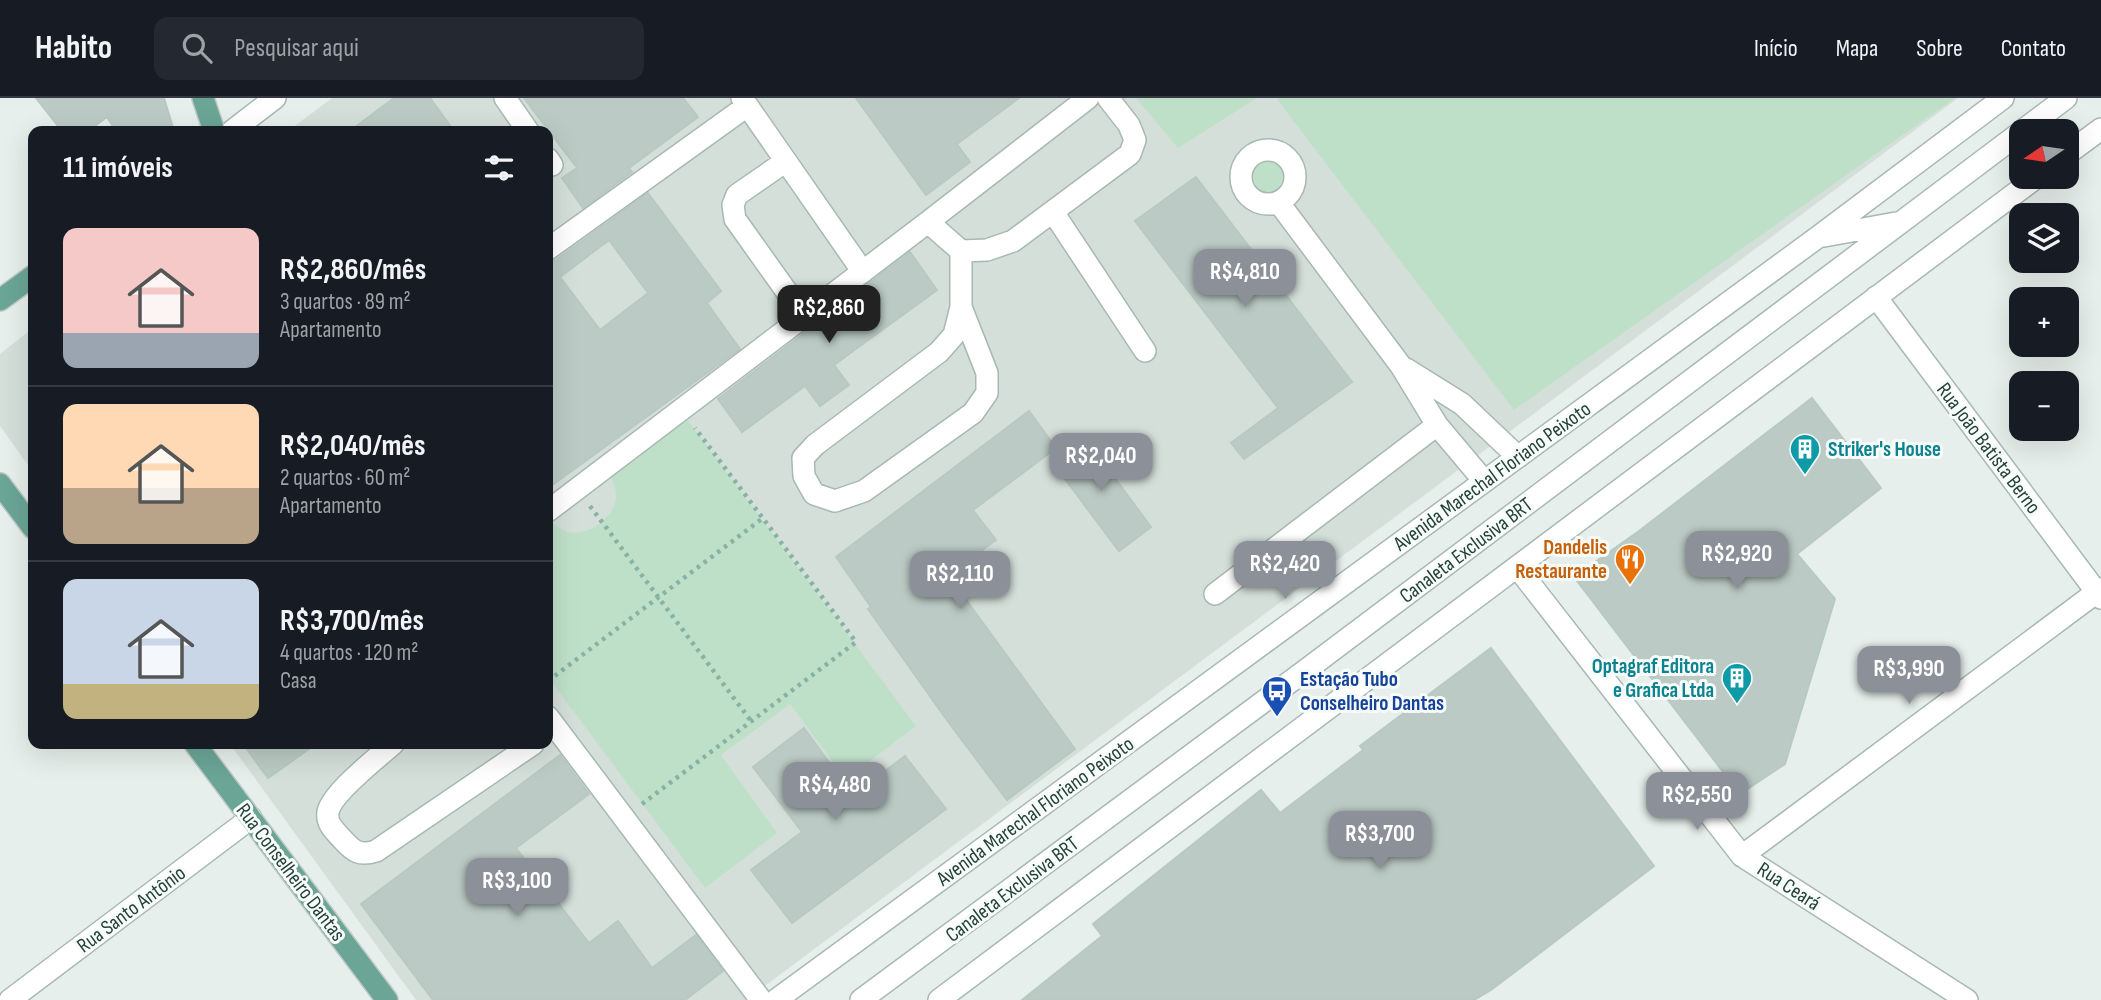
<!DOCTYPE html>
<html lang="pt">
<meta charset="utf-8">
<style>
body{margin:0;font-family:"Sofia Sans Condensed",sans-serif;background:#242831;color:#f1f3f6;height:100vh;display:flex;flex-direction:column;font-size:26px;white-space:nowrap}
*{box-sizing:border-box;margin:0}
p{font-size:23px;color:#9ea1a6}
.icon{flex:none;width:38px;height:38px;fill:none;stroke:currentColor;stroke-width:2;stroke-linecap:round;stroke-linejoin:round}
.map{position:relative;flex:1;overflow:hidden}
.panel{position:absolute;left:28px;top:28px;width:525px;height:623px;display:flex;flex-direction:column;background:#171b24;border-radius:14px;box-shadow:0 7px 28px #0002}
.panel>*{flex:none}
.needle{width:46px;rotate:257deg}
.fabs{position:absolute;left:2009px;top:21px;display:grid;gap:14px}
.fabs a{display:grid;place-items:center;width:70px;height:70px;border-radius:14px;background:#171b24;box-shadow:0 7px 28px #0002;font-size:35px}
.price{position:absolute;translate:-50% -60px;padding:0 16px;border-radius:14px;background:#8c9099;color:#fff;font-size:23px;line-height:46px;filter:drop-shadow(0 2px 4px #0008)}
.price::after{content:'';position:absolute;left:50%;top:42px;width:21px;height:16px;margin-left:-10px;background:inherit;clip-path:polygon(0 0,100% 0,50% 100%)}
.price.on{background:#222;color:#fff}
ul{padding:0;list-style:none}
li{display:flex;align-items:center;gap:21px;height:175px;padding:0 35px}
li+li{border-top:2px solid #363941}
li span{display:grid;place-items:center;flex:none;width:196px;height:140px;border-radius:14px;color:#555}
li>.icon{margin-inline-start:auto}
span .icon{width:84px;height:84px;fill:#fffc;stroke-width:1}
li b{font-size:30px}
h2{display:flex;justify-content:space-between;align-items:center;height:84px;padding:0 35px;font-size:30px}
header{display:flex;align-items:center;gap:42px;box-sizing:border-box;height:98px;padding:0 35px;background:#171b24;border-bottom:2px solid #363941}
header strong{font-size:33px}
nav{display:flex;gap:38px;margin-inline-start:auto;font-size:24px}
.search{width:490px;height:63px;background:#242831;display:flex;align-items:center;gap:18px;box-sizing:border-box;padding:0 24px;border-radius:14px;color:#9ea1a6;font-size:26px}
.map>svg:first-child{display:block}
.built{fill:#d4dfda}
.green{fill:#bfe0c8}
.building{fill:#bbcac4;stroke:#b8c9c2;stroke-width:2;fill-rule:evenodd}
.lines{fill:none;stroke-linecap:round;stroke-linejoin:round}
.minor-casing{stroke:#a8b8b2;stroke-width:24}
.major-casing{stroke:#c2cac8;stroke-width:24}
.path{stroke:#86b3a5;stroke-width:4.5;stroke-dasharray:3.5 5;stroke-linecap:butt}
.minor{stroke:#fff;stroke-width:21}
.major{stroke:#6aa596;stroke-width:21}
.labels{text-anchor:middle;stroke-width:6;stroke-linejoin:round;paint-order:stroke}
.street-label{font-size:21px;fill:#24423a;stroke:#f7fbf9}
.culture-label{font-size:21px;font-weight:bold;fill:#0d838f;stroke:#f7fbf9;text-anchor:start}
.food-label{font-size:21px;font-weight:bold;fill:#c56008;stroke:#f7fbf9;text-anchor:end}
.transit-label{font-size:21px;font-weight:bold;fill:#164399;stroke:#f7fbf9;text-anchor:start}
</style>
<header>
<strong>Habito</strong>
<div class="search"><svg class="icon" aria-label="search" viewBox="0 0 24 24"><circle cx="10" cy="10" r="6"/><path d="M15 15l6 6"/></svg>Pesquisar aqui</div>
<nav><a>Início</a><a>Mapa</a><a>Sobre</a><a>Contato</a></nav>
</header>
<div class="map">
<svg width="2101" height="902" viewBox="0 0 2101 902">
<rect width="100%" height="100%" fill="#e6efeb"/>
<!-- built -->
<path class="built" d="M332,0H1958L746,902H416L230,646H548V33H288Z
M33,230V374L0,328V256Z"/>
<!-- green -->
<path class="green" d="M1136,0H1257L1178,50Z
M1276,0H1955L1514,312Z
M1249 79a18 18 0 1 1 36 0a18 18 0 1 1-36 0Z
M686,320L916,628L846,681L790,606L721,657L777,735L705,790L548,579V423L550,422C555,427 561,432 568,434C589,438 615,420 616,398C616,390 613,384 610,377Z"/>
<!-- building -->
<path class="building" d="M36,0H164L174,33H116L107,19L88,33H62Z
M394,0H430L454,33H350Z
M524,0H683L698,19L629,70L632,74L583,110L562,80L577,70Z
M856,0H1019L957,46L970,64L926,97Z
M1196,79L1352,284L1244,361L1231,345L1278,310L1135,123Z
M648,95L721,193L707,205L740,251L548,390V164L556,162ZM609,142L648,195L600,232L560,179Z
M910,154L937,192L834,267L849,287L820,308L805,288L742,334L718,301Z
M1812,300L1881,390L1797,456L1835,501L1785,666L1740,696L1574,479L1639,433Z
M1029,313L1056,350L973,412L996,442L948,477L1075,651L1007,702L949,625L868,511L871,509L836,459Z
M1083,337L1151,429L1119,453L1050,361Z
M1491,550L1654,768L1491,892L1474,902H1022L1102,838L1093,826L1261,692L1280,715L1363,652L1360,648Z
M804,630L853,697L905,658L946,711L792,825L751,772L802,734L753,669Z
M243,646H316L268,680Z
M560,657L589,696L516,750L589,845L618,823L652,870L696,837L723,873L685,902H433L361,806Z"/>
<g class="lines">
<!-- minor casing -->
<g class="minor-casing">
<path id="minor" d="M505,0L528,33
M742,0L863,174
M232,33L275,0
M2022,33L2066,0
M1241 79a27 27 0 1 1 54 0a27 27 0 1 1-54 0Z
M2067,56L2101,31
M548,61L552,67
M786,63L737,97L733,107L735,121L804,218
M1279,105L1401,268L1437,327L1484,383
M1053,114L1145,253
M928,124L961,153L987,152L1013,143L1130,56L1135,42L1129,27L1108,0
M1824,138L1896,125
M548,151L747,8
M1876,199L2101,500
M961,209L987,275V295L973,315L864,393L835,403L814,396L804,378L803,360L815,347L939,254L954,237L961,209V153
M1406,271L1462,306L1518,359
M548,413L928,124L1088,0
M1517,469L1742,758L1967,902
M1215,496L1437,327
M548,619L761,902
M393,646C378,659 331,696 328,714C326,726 335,733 343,742C354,754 360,758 376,753L533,646
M1742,758L2101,491
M10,902L251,720
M776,902L1818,139L2003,0
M861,902L1306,572L2021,34
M939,902L2037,79"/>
</g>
<!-- major casing -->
<g class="major-casing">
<path id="major" d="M203,0L214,33
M0,202L33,178
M0,386L33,430
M195,646L387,902"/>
</g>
<!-- path -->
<path class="path" d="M590,408L751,623
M548,583L763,420
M642,706L856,544L695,330"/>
<!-- minor -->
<use href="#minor" class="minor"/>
<!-- major -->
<use href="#major" class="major"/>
</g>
<!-- icons -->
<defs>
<g id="building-pin" transform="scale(1.575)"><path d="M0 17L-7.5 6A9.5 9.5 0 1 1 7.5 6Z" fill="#0f9aa8" stroke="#f7fbf9"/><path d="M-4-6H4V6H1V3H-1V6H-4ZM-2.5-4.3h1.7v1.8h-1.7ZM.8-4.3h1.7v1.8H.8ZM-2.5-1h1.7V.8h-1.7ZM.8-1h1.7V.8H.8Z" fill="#fff"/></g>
<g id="restaurant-pin" transform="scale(1.575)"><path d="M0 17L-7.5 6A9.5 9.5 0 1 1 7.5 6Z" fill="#e8710a" stroke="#f7fbf9"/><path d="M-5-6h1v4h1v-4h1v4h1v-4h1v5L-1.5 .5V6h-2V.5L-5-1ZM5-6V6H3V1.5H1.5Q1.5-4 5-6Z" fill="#fff"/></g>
<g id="bus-pin" transform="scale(1.575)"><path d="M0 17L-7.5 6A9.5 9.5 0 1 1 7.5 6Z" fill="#1a4fb4" stroke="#f7fbf9"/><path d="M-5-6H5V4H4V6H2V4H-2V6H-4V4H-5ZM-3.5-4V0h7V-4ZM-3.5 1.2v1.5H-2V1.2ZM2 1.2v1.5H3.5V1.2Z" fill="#fff"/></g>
</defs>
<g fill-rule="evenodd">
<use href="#building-pin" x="1805" y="351"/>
<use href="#restaurant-pin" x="1630" y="461"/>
<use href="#building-pin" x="1737" y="580"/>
<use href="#bus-pin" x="1277" y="593"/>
</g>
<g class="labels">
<!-- street labels -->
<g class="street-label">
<text transform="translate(1989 350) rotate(53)" y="7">Rua João Batista Berno</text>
<text transform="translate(1492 378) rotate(-36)" y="7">Avenida Marechal Floriano Peixoto</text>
<text transform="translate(1466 452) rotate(-37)" y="7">Canaleta Exclusiva BRT</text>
<text transform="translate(1035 713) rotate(-36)" y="7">Avenida Marechal Floriano Peixoto</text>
<text transform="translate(291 774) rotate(53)" y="7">Rua Conselheiro Dantas</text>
<text transform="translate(1789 788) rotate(33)" y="7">Rua Ceará</text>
<text transform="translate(1012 791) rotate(-37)" y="7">Canaleta Exclusiva BRT</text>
<text transform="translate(131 811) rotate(-37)" y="7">Rua Santo Antônio</text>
</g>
<!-- culture labels -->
<g class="culture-label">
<text x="1828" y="358">Striker's House</text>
<text x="1714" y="575" text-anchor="end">Optagraf Editora<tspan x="1714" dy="24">e Grafica Ltda</tspan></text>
</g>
<!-- food labels -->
<g class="food-label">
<text x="1607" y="456">Dandelis<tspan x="1607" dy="24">Restaurante</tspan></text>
</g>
<!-- transit labels -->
<g class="transit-label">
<text x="1300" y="588">Estação Tubo<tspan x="1300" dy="24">Conselheiro Dantas</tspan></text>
</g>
</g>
</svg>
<div class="fabs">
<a><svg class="needle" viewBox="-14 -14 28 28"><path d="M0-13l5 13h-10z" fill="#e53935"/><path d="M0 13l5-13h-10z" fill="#9ea1a6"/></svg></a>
<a><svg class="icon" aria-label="layers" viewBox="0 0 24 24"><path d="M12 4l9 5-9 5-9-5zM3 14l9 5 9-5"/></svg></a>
<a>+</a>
<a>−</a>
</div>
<b class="price" style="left:1245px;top:211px">R$4,810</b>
<b class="price on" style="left:829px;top:247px">R$2,860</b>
<b class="price" style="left:1101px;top:395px">R$2,040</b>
<b class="price" style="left:1737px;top:493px">R$2,920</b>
<b class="price" style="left:1285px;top:503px">R$2,420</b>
<b class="price" style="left:960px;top:513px">R$2,110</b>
<b class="price" style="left:1909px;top:608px">R$3,990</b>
<b class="price" style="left:835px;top:724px">R$4,480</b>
<b class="price" style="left:1697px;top:734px">R$2,550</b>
<b class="price" style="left:1380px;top:773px">R$3,700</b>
<b class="price" style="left:517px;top:820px">R$3,100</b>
<section class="panel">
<h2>11 imóveis<svg class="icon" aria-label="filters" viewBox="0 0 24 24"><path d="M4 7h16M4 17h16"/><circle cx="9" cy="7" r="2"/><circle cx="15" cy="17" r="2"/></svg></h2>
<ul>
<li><span style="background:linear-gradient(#f6c9c9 75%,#9aa5b1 0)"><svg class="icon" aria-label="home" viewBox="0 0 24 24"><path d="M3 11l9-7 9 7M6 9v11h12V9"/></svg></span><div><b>R$2,860/mês</b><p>3 quartos · 89 m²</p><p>Apartamento</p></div></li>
<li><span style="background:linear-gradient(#ffd9b3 60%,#b9a48a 0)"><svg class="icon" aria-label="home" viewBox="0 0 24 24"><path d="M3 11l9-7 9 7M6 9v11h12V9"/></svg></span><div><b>R$2,040/mês</b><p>2 quartos · 60 m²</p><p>Apartamento</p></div></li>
<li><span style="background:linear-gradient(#c9d6e8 75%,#c2b280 0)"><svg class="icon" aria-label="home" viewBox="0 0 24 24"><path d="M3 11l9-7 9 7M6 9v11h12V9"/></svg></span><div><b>R$3,700/mês</b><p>4 quartos · 120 m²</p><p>Casa</p></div></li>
</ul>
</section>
</div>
